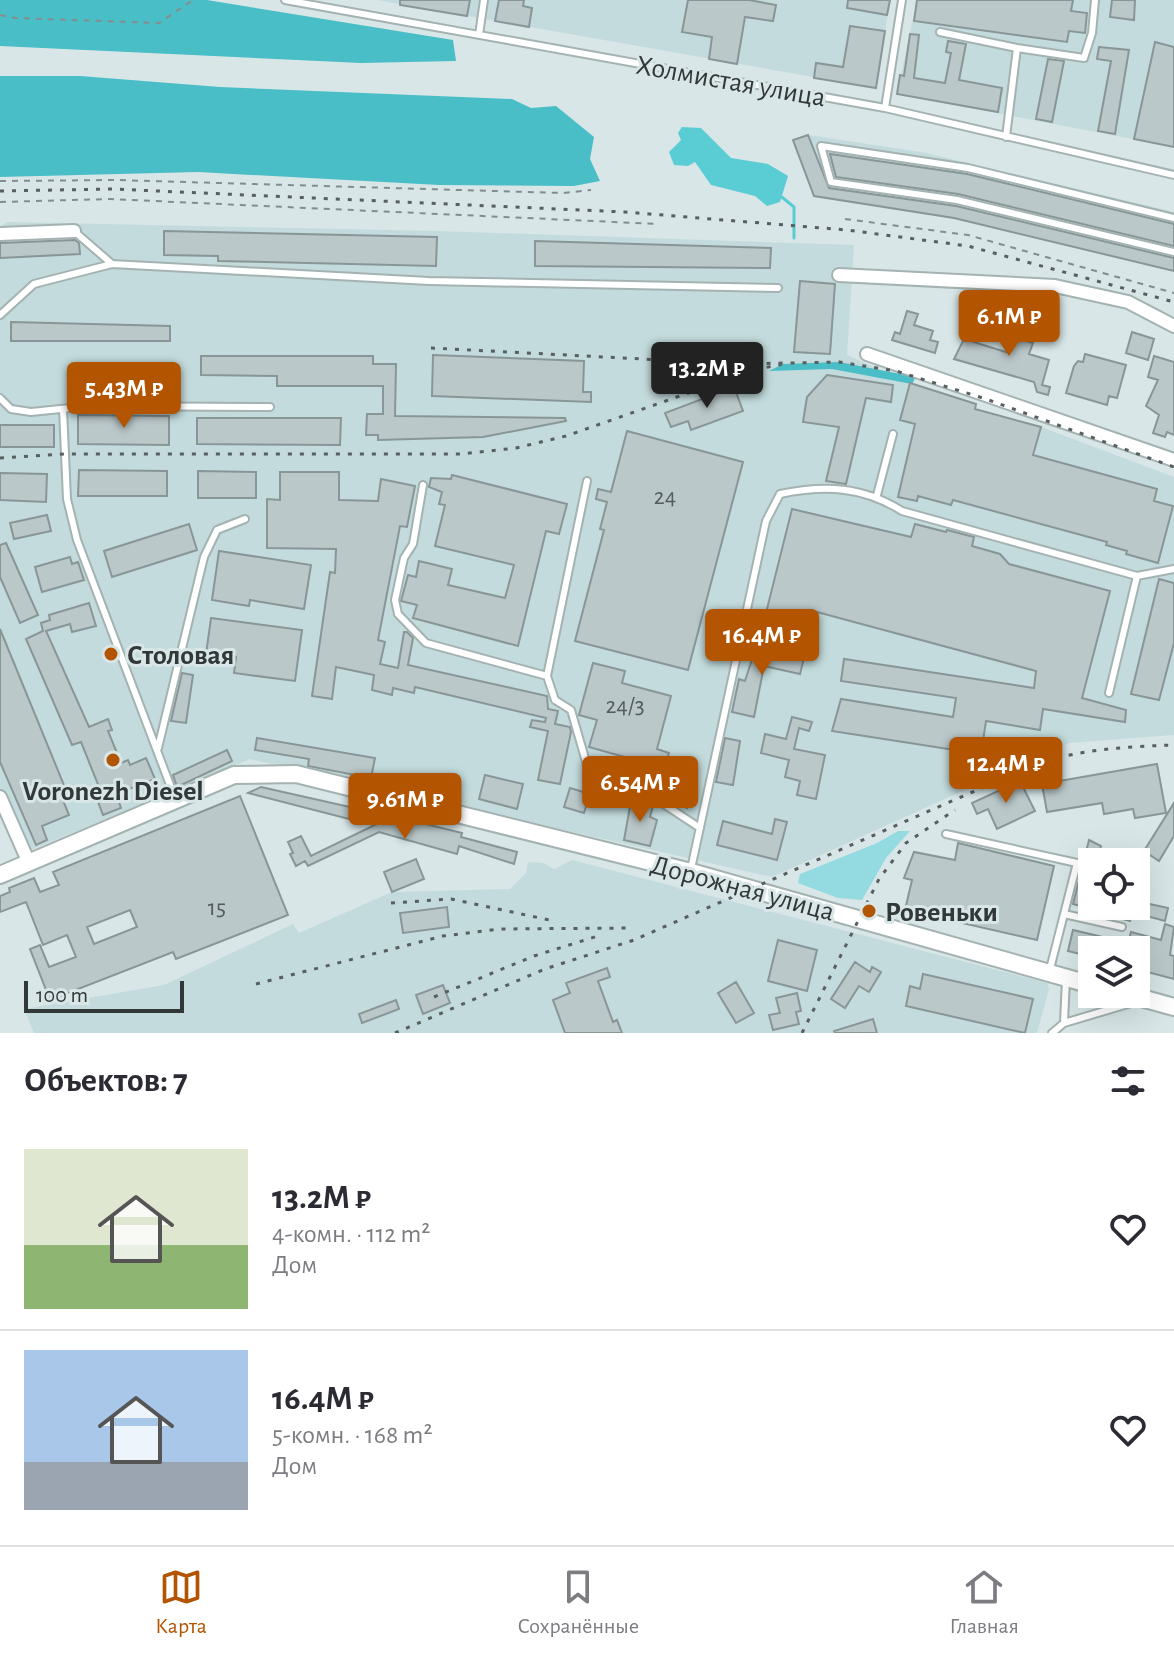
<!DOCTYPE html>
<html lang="ru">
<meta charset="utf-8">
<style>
body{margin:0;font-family:"Alegreya Sans",sans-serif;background:#f7f7f7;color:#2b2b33;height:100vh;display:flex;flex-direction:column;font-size:30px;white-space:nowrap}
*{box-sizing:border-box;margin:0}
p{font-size:26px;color:#7c7c81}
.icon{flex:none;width:44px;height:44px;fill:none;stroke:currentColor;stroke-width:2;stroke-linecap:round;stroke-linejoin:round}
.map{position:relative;height:1033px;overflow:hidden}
.side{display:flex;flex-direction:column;background:#fff;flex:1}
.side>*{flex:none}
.tools{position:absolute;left:1078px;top:848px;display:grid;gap:16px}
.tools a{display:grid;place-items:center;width:72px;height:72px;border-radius:0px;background:#fff;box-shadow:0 8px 32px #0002;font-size:40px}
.scale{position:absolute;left:24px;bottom:20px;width:160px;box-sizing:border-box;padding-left:8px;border:4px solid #323738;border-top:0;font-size:22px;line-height:28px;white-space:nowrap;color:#323738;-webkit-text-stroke:6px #d8e6e7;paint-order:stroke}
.price{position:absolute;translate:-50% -68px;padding:0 18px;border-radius:8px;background:#b25400;color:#fff;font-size:26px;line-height:52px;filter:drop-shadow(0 2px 4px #0008)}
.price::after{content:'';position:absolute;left:50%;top:48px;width:24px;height:18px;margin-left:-12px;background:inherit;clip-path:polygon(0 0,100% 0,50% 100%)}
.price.selected{background:#222;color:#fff}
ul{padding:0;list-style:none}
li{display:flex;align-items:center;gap:24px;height:200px;padding:0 24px}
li+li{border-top:2px solid #e1e1e2}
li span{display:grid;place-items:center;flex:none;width:224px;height:160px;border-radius:0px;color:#555}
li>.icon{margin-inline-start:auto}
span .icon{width:96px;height:96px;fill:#fffc;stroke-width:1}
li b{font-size:34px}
h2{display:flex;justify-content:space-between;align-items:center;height:96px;padding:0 24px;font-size:34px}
.tabs{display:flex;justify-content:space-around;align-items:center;height:112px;border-top:2px solid #e1e1e2;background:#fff;font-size:22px;color:#7c7c81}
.tabs a{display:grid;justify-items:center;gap:4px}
.tabs .selected{color:#b25400}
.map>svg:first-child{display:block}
.built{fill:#c3dbdc}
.green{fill:#94dbe1}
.forest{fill:#4abec6}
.water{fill:#5accd4}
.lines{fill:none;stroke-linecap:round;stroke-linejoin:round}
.stream{stroke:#5accd4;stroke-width:3}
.building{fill:#bbc8c9;stroke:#899697;stroke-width:2;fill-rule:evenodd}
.service-casing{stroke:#a4b2b2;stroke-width:10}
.minor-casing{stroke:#a4b2b2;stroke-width:16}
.tertiary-casing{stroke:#a4b2b2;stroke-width:20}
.path{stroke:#838d8e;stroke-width:2;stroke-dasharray:6 6;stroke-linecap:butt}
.service{stroke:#fff;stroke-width:6}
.minor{stroke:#fff;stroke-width:12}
.tertiary{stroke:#fff;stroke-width:16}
.rail{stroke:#585f60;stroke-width:3;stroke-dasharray:4 8;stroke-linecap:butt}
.poi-dot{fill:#b25400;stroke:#d8e6e7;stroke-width:3}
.labels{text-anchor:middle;stroke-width:6;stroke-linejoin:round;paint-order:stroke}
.number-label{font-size:24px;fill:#545b5c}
.street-label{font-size:28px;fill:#323738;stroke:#d8e6e7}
.poi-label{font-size:28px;font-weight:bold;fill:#323738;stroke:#d8e6e7;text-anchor:start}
</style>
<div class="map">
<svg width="1174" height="1033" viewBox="0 0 1174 1033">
<rect width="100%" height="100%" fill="#d8e6e7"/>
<!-- built -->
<path class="built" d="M377,0H890L876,88Z
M917,0H1174V147L897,94Z
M808,135L921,152L1174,212V271L954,218L814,196L793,140Z
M6,222L438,231L854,245L847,355L912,384L976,404L975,409L1041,427L1174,477V735L1069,743L772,877L250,759L28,851L0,787V228Z
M572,860L1047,983L1049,989L1037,1033H34L24,1009L164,985L293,924L299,933L392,892L510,889L526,873L528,862L543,863L554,869Z"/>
<!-- green -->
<path class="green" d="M898,831H910L886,858L862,900L838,898L798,883L800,874L877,843Z"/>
<!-- forest -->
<path class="forest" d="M0,0H207L453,40L456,61L361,63L0,46Z
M0,76H80L220,87L512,99L531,108L556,106L594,137L590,159L600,181L574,186L439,185L198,172L0,177Z
M839,362L916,377L912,384L832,369L769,371L783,364Z"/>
<!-- water -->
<path class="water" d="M682,127L701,128L731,158L768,164L788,176L780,202L767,206L755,196L711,185L695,162L688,166L674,165L669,152L681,140L678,133Z"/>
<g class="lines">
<!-- stream -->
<path class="stream" d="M778,194L794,207V238"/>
</g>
<!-- building -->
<path class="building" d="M400,0H470L467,16L400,5Z
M499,0H524L523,6L532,8L529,27L495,21Z
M688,0H749L776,5L773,21L745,17L737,64L709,59L712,37L682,32Z
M848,0H890L887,15L847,8Z
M917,0H1073L1071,11L1087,13L1085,33L1069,31L1067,42L914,21Z
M1112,0H1135L1134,20L1110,17Z
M850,26L885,31L876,88L814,78L816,63L843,67Z
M910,34L919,35L914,78L945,83L951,53L946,52L948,41L966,44L959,80L1002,88L998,112L897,94L900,75L904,76Z
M1155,42L1174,47V147L1134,139Z
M1099,47L1129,50L1115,134L1098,131L1111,61L1097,59Z
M1048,59L1064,61L1052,122L1036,119Z
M808,135L829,188L956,206L1174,258V271L954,218L814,196L793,140Z
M830,154L967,174L1174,224V246L958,194L836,177Z
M164,231L437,237L436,266L218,261V256L164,255Z
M75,240L79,243L80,254L0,258V243Z
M535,241L771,248L770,268L535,266Z
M800,281L835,284L830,354L794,352Z
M907,311L918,314L914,325L933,331L930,340L938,342L935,353L892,340L895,332L900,334Z
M1017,318L1031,321L1026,341L1033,343L1029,354L1049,360L1042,385L1050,387L1048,395L1037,392L1034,382L954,359L964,339L1009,353Z
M11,322L170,326V341H11Z
M1132,332L1154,339L1148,360L1126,353Z
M1085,354L1126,365L1117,398L1109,396L1107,405L1066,393L1074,366L1078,361L1083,362Z
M433,355L584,361L583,392H591V402L432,396Z
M201,356H373V364H396L395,416L565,418L566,421L483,437L378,440V435H366L367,414H383V386H277V376L201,375Z
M1154,356L1174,362V435L1167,432L1165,437L1153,433L1159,415L1146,406L1158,380L1148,377Z
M827,375L893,385L891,402L866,398L846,484L826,481L839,427L803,422L807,397Z
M910,383L976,404L975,409L1041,427L1033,455L1157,489L1154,501L1173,506L1158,563L1126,554L1127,551L1106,545L1107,542L953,500L951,505L918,496L917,501L898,497L915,424L900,420Z
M734,387L743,411L691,430L688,421L671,427L665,413Z
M78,415L169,416V445L78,444Z
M197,418H341L340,445L197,444Z
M0,425H54V447H0Z
M627,431L743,462L688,670L575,641L604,530L600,529L607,502L596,499L598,489L611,492Z
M79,470L167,471V496H78Z
M198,471L256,472V498H198Z
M280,472H339V500L378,501L381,479L415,486L407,527L400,526L378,640L385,642L380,664L398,668L404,632H407L413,638L408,665L547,696L548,709L558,711L555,724L570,727L571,732L560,784L538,780L548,731L530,727L532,720L545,722L546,718L415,687L414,693L393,688L392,695L372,690L374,675L336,667L332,699L312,696L330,572L335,573L336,549L267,548V499L280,500Z
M0,473L47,474L46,502L0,500Z
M452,475L567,504L559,534L546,531L518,646L413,618L417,605L401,601L408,575L416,577L419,561L452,569L448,585L505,598L514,565L435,546L445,505L439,504L442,492L429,487L431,478L451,479Z
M792,509L911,537L915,524L946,532L947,530L974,537L972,546L1000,554L1009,564L1110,591L1082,698L1126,710L1125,722L1043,709L1040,730L986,721L981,754L832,731L841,699L953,717L956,698L841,681L844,659L1034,688L1036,671L817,612L812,633L772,623L773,615L766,613Z
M47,515L51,531L14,539L10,523Z
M189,524L197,550L112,577L104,551Z
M6,543L38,615L20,623L0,577V545Z
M219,551L311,565L304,609L250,600L249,606L212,600Z
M70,557L72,564L78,562L84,580L42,592L35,567Z
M1159,579L1174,583V643L1159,700L1131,694Z
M89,603L96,626L72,632L70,624L46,631L89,727L108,719L112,730L108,731L121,763L128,760L130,765L146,758L155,779L116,794L121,808L103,815L97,799L103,797L81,742L72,745L26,639L43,631L41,623L50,620L49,615Z
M211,618L302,630L295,681L234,673L236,657L206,654Z
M0,629L68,795L62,798L69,815L42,826L47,840L36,845L0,762Z
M757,644L804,658L800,674L764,666L754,717L732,712L739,679L745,681Z
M593,663L625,671L622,683L671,696L657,749L669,753L664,768L589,747L597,720L579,715Z
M182,673L193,675L186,723L171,721Z
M792,717L812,722L809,731L799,728L794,749L825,755L816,799L797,795L800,781L785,777L789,760L761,753L765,734L786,739Z
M257,738L375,758L371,778L308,766L309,759L255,750Z
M725,738L740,741L733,785L716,782Z
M227,750L232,761L177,787L173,775Z
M1157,764L1166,813L1135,818L1133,809L1104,814L1102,803L1047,812L1042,784Z
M682,766L694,768L687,808L666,798Z
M485,775L523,784L517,809L479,799Z
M1020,781L1035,811L997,829L988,809L977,814L972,803Z
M261,787L381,814V816L349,819L248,793Z
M570,788L590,794L584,813L564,807Z
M240,796L288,915L176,959L173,952L50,1000L30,949L40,945L49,967L76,957L67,935L43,945L26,902L0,912V896L10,892L9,888L34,878L40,892L59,885L53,872ZM130,910L137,927L94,944L87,927Z
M631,801L653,806L650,817L657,820L650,846L624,840Z
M1174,803V836L1159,861L1144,851Z
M393,816L462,833L461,837L517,852L514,864L459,846L457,854L379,832L308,866L305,861L296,866L290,854L293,853L288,842L301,836L311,856Z
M775,819L787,822L777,860L717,845L723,821L772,834Z
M1089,840L1101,846L1097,862H1092V896L1088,895L1084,907L1073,904Z
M958,843L1054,866L1037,940L905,910L912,880L904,878L914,852L955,860Z
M416,859L424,879L392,892L384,872Z
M1136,901L1168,908L1165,921L1132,912L1130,921L1108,915L1110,906H1136Z
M447,907L449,927L403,933L400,913Z
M1165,924L1174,927L1170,955L1174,956V979L1136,969V950H1092V957L1068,951L1073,930L1128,943L1131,932L1161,940Z
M778,940L817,950L807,991L768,981Z
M855,962L870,972L872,967L881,972L869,992L859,986L845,1008L831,999Z
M607,968L610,977L598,981L613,1022L617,1020L622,1033H565L553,1000L570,993L566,983Z
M923,974L1033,999L1025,1033L906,1006L910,986L920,989Z
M736,982L754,1013L736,1023L718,993Z
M443,985L450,1003L423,1014L416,995Z
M797,993L801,1011L796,1012L799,1024L773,1030L769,1015L780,1013L776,998Z
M396,1000L399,1009L362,1023L359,1014Z
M873,1019L877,1033H835L834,1031Z"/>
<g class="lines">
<!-- service casing -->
<g class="service-casing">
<path id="service" d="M285,0L885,108L1174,175
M940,32L1017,48L1006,137
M479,35L484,0
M1017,48L1084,58L1092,33L1095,0
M885,108L902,0
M1174,218L968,168L821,146L831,182L957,200L1174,252
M74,231L112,264L429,281L778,288
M0,315L34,284L112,264
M0,398L11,409L31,412L90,406L270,407
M63,409L67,499L77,540L175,798
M587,481L547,676L555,700L571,710L589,772L638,787L700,828
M423,485L413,544L404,558L395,600L398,614L426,643L547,676
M877,495L893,434
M1109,693L1137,576
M158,748L204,557L217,530L245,519
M946,834L1077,863L1064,914
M691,869L766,521L780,494C825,485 862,486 902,511L1137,576L1174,569
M1049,973L1064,914L1122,927
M1064,1023L1138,1001
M1052,1033L1064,1023L1066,979"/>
</g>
<!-- minor casing -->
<g class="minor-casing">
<path id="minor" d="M0,234L74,231
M839,275L1055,286L1128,302L1174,326
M867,354L1174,460
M0,797L29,863"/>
</g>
<!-- tertiary casing -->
<g class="tertiary-casing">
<path id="tertiary" d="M0,875L234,775L296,774L691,872L1092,985
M1127,994L1174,1007"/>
</g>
<!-- path -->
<path class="path" d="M0,15L15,18L159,23L193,0
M0,181L116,180L563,193L591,190
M0,202L110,199L658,224
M845,219L968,235L1174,293"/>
<!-- service -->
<use href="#service" class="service"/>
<!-- minor -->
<use href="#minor" class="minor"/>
<!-- tertiary -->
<use href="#tertiary" class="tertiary"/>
<!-- rail -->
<path class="rail" d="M0,191L113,189L625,212L847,230L968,246L1174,302
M431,348L738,364L839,362L896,371L986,399L1174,467
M0,458L65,454H461L516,448L566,436L754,370L783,364
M991,786C1044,751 1113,747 1174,745
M391,903L451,899L554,921
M256,984L443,936L499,929L633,928
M434,997L534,956L601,935
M395,1033L545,969L634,940L1000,780
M802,1033L879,879L906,843L955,810"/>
</g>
<!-- markers -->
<g class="poi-dot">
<circle cx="111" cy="654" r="8"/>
<circle cx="113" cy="760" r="8"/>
<circle cx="869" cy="911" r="8"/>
</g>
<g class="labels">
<!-- number labels -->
<g class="number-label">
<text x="665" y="504">24</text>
<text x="625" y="713">24/3</text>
<text x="217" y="915">15</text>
</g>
<!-- street labels -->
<g class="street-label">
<text transform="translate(731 80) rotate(10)" y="10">Холмистая улица</text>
<text transform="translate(743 887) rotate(15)" y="10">Дорожная улица</text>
</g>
<!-- poi labels -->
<g class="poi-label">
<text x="127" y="664">Столовая</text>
<text x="113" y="800" text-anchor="middle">Voronezh Diesel</text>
<text x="885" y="921">Ровеньки</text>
</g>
</g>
</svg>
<div class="tools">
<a><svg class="icon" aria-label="locate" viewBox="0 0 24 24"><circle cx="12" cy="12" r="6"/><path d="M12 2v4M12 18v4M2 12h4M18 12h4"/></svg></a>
<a><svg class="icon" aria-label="layers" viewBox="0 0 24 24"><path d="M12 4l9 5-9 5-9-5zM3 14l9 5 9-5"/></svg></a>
</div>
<div class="scale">100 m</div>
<b class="price" style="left:1009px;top:358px">6.1M ₽</b>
<b class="price selected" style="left:707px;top:410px">13.2M ₽</b>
<b class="price" style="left:124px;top:430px">5.43M ₽</b>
<b class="price" style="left:762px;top:677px">16.4M ₽</b>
<b class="price" style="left:1006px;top:805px">12.4M ₽</b>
<b class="price" style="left:640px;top:824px">6.54M ₽</b>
<b class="price" style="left:405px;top:841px">9.61M ₽</b>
</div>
<section class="side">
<h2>Объектов: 7<svg class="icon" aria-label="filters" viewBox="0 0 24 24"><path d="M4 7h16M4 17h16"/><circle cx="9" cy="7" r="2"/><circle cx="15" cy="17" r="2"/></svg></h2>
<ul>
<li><span style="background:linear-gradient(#dfe7d0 60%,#8fb573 0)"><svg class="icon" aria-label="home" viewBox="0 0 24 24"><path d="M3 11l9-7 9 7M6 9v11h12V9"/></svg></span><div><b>13.2M ₽</b><p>4-комн. · 112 m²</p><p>Дом</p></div><svg class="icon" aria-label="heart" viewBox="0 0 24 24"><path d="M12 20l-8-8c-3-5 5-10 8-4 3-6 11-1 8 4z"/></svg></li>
<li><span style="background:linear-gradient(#a9c7e8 70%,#9aa5b1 0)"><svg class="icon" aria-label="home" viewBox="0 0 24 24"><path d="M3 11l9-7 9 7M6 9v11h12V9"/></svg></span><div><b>16.4M ₽</b><p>5-комн. · 168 m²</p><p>Дом</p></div><svg class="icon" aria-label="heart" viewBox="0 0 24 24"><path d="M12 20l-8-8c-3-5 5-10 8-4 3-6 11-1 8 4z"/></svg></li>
</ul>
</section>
<nav class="tabs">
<a class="selected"><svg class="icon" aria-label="map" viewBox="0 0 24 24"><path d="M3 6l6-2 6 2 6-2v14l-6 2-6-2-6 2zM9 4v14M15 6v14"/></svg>Карта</a>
<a><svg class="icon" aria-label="saved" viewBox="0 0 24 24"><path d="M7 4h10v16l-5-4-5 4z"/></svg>Сохранённые</a>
<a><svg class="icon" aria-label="home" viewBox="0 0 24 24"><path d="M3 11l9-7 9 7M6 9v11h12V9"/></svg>Главная</a>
</nav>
